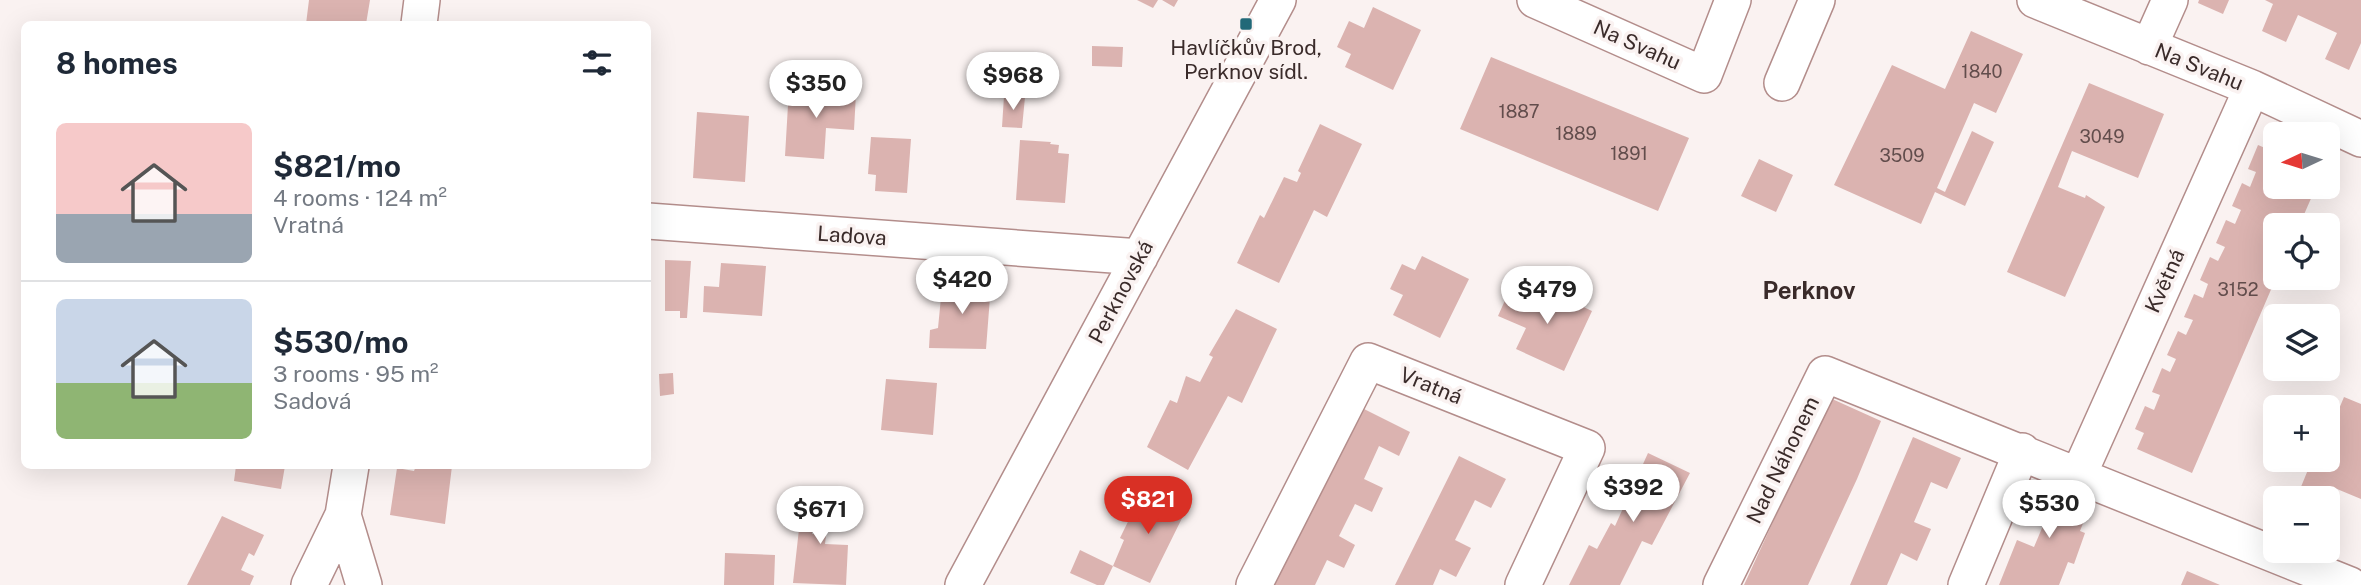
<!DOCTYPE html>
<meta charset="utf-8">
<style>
body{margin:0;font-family:"Public Sans",sans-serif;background:#f2f2f3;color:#1f2937;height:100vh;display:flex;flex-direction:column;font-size:26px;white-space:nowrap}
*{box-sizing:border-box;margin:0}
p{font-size:23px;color:#747a83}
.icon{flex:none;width:38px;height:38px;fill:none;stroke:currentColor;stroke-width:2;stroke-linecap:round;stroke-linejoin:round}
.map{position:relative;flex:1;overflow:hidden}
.panel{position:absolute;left:21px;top:21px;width:630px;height:448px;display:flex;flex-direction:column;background:#fff;border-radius:10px;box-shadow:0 7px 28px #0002}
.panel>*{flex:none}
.needle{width:46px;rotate:266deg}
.buttons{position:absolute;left:2263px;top:122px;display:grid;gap:14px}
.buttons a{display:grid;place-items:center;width:77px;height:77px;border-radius:10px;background:#fff;box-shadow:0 7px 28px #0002;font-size:35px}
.price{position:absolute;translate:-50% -60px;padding:0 16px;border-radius:24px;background:#fff;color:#222;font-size:23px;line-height:46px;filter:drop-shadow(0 2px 4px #0008)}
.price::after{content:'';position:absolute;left:50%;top:42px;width:21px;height:16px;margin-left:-10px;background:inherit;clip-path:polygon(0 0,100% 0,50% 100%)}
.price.on{background:#d93025;color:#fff}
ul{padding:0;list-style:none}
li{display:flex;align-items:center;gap:21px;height:175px;padding:0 35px}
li+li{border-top:2px solid #e0e1e3}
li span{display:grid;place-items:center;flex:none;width:196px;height:140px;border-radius:10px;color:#555}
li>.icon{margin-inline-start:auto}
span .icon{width:84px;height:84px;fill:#fffc;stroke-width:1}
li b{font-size:30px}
h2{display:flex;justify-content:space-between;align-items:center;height:84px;padding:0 35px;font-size:30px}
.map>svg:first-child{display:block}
.building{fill:#dbb3b0}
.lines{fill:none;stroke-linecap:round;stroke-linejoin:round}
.minor-casing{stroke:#b38d8b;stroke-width:38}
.minor{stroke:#fff;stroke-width:35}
.poi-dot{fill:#226978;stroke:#faf2f1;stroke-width:2.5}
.labels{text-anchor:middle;stroke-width:7;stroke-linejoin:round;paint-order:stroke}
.number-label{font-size:18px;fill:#624d4c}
.street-label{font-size:21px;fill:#3a2b2a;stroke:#faf2f1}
.poi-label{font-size:21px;fill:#3a2b2a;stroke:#faf2f1}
.quarter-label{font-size:24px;font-weight:bold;fill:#3a2b2a;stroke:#faf2f1}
</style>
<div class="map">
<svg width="2361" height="585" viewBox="0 0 2361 585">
<rect width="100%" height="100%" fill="#faf2f1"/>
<!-- building -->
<path class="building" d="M309,0H370L366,24H306Z
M1137,0H1158L1153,8Z
M1162,0H1178L1174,7Z
M2199,0H2229L2223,14L2198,3Z
M2265,0H2361V43L2349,70L2325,59L2337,33L2298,15L2286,42L2262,31L2273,4Z
M1373,7L1421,30L1393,90L1345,67L1351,54L1337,47L1349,21L1364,28Z
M1971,31L2023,54L1996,113L1974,103L1937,188L1945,192L1972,131L1994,142L1965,206L1935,192L1921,224L1834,185L1892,65L1945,89Z
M1092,46L1123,47L1122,67L1092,66Z
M1491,57L1689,138L1658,211L1460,129Z
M2089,83L2164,114L2138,178L2072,151L2058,187L2085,198L2086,195L2105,207L2065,297L2007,272Z
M789,88L856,93L854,130L826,128L824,159L785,156Z
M1004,96L1025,97L1022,128L1002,127Z
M697,112L749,116L745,182L693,178Z
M1320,124L1362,144L1327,217L1314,210L1279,283L1237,263L1260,215L1264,218L1284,177L1297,182L1301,173L1298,171Z
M871,137L911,139L907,193L875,191L876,175L868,174Z
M2275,139V187H2316L2299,226H2275L2276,278L2192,473L2137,449L2144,433L2135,429L2145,406L2154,410L2160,395L2152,392L2162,368L2170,372L2176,359L2167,355L2178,331L2186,335L2193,320L2184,317L2194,294L2203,298L2208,284L2200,280L2210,257L2218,261L2225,247L2216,243L2226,220L2235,224L2241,210L2232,206L2242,183L2250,187L2256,172L2248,169L2258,145L2270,150Z
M1020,140L1051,142L1050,144L1059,145L1058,153L1069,154L1065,203L1016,200Z
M1759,159L1793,175L1776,212L1741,196Z
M1422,256L1469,279L1440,338L1393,315L1403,295L1390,289L1402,264L1415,270Z
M665,260L691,261L687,318H680V311H665Z
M721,263L766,266L762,316L703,312L704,286L719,287Z
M943,277L991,284L986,349L929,348L930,330L938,328Z
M1511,287L1538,303L1545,289L1592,311L1564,371L1516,349L1526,328L1498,316Z
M1236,309L1277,329L1242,403L1228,396L1188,470L1147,447L1170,400L1177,403L1186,376L1200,382L1213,357L1209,355Z
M673,373L674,394L660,396L659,374Z
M886,379L937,383L933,435L881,430Z
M2344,397L2361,404V499L2337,489L2328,510V499H2296L2312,460H2328V422L2331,414L2336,416Z
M1830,398L1881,421L1857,479L1808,585H1744Z
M1358,406L1410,432L1399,456L1379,446L1364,479L1383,488L1372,512L1355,504L1339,536L1355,545L1344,568L1327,560L1315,585H1273Z
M1913,437L1961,458L1947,489L1931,482L1914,522L1931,529L1917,561L1901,553L1887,585H1850Z
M1648,453L1690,473L1652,545L1642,541L1620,585H1569L1589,545L1597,549L1611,523L1615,526Z
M1459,456L1506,479L1491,508L1475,500L1455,540L1471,548L1456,577L1440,569L1433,585H1395Z
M236,466H285L281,489L234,481Z
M416,466H452L445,524L390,515L397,468L414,471Z
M2039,482L2091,503L2080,531L2085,533L2074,564L2068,562L2059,585H1999L2017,540L2034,547L2045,521L2028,515Z
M1143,491L1186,510L1150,583L1113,566L1124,540L1120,538Z
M803,493L848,495L847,510L815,506L812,534L826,535L825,544L848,545L846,585L793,583Z
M222,516L264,535L254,556L249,553L241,570L254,576L250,585H187Z
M1080,550L1113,566L1104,585H1097L1070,573Z
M725,553L775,555L774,585H724Z
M2187,571L2220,585H2181Z"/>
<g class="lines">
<!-- minor casing -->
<g class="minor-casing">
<path id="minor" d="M1535,0L1704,75L1733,0
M2035,0L2252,88L2361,139
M419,24L422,0
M2149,47L2170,0
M1782,83L1817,0
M648,221L1140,257
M351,466L343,515L364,585
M2079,474L2252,88
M309,585L343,515
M963,585L1278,0
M1254,585L1368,361L1587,448L1523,585
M1721,585L1825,374L2350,585
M1966,585L2022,451"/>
</g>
<!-- minor -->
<use href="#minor" class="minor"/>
</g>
<!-- markers -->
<rect class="poi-dot" x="1239" y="17" width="14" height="14" rx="3.5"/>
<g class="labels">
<!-- number labels -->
<g class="number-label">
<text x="1982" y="78">1840</text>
<text x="1519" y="118">1887</text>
<text x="1576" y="140">1889</text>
<text x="2102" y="143">3049</text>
<text x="1629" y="160">1891</text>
<text x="1902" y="162">3509</text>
<text x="2238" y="296">3152</text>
</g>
<!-- street labels -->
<g class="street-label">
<text transform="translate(1637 45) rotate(24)" y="7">Na Svahu</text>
<text transform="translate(2199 67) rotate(22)" y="7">Na Svahu</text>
<text transform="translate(852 236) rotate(4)" y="7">Ladova</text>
<text transform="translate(2165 281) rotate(-66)" y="7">Květná</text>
<text transform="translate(1121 292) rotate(-62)" y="7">Perknovská</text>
<text transform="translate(1431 386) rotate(22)" y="7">Vratná</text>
<text transform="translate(1783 460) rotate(-64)" y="7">Nad Náhonem</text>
</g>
<!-- poi labels -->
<g class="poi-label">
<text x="1246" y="55">Havlíčkův Brod,<tspan x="1246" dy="24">Perknov sídl.</tspan></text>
</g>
<!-- quarter labels -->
<g class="quarter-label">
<text x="1809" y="299">Perknov</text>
</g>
</g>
</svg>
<div class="buttons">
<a><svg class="needle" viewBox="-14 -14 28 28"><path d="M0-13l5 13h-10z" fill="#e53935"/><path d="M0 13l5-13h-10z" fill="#747a83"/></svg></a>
<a><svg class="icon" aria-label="locate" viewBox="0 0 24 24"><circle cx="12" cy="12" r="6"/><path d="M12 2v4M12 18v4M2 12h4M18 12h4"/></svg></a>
<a><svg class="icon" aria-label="layers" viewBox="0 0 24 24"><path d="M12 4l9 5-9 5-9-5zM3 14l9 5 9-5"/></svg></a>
<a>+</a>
<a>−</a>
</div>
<b class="price" style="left:1013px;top:112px">$968</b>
<b class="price" style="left:816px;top:120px">$350</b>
<b class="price" style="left:962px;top:316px">$420</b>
<b class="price" style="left:1547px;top:326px">$479</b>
<b class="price" style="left:1633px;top:524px">$392</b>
<b class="price on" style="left:1148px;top:536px">$821</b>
<b class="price" style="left:2049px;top:540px">$530</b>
<b class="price" style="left:820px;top:546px">$671</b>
<section class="panel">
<h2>8 homes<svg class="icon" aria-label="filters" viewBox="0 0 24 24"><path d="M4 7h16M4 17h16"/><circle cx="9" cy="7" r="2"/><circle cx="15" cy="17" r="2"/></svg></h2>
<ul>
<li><span style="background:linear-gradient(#f6c9c9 65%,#9aa5b1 0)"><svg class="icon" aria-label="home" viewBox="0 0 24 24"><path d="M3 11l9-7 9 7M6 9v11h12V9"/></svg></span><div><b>$821/mo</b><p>4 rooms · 124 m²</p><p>Vratná</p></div></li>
<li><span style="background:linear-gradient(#c9d6e8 60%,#8fb573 0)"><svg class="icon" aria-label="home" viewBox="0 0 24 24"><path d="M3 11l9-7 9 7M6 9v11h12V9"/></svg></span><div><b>$530/mo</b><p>3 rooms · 95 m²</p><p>Sadová</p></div></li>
</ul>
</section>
</div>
